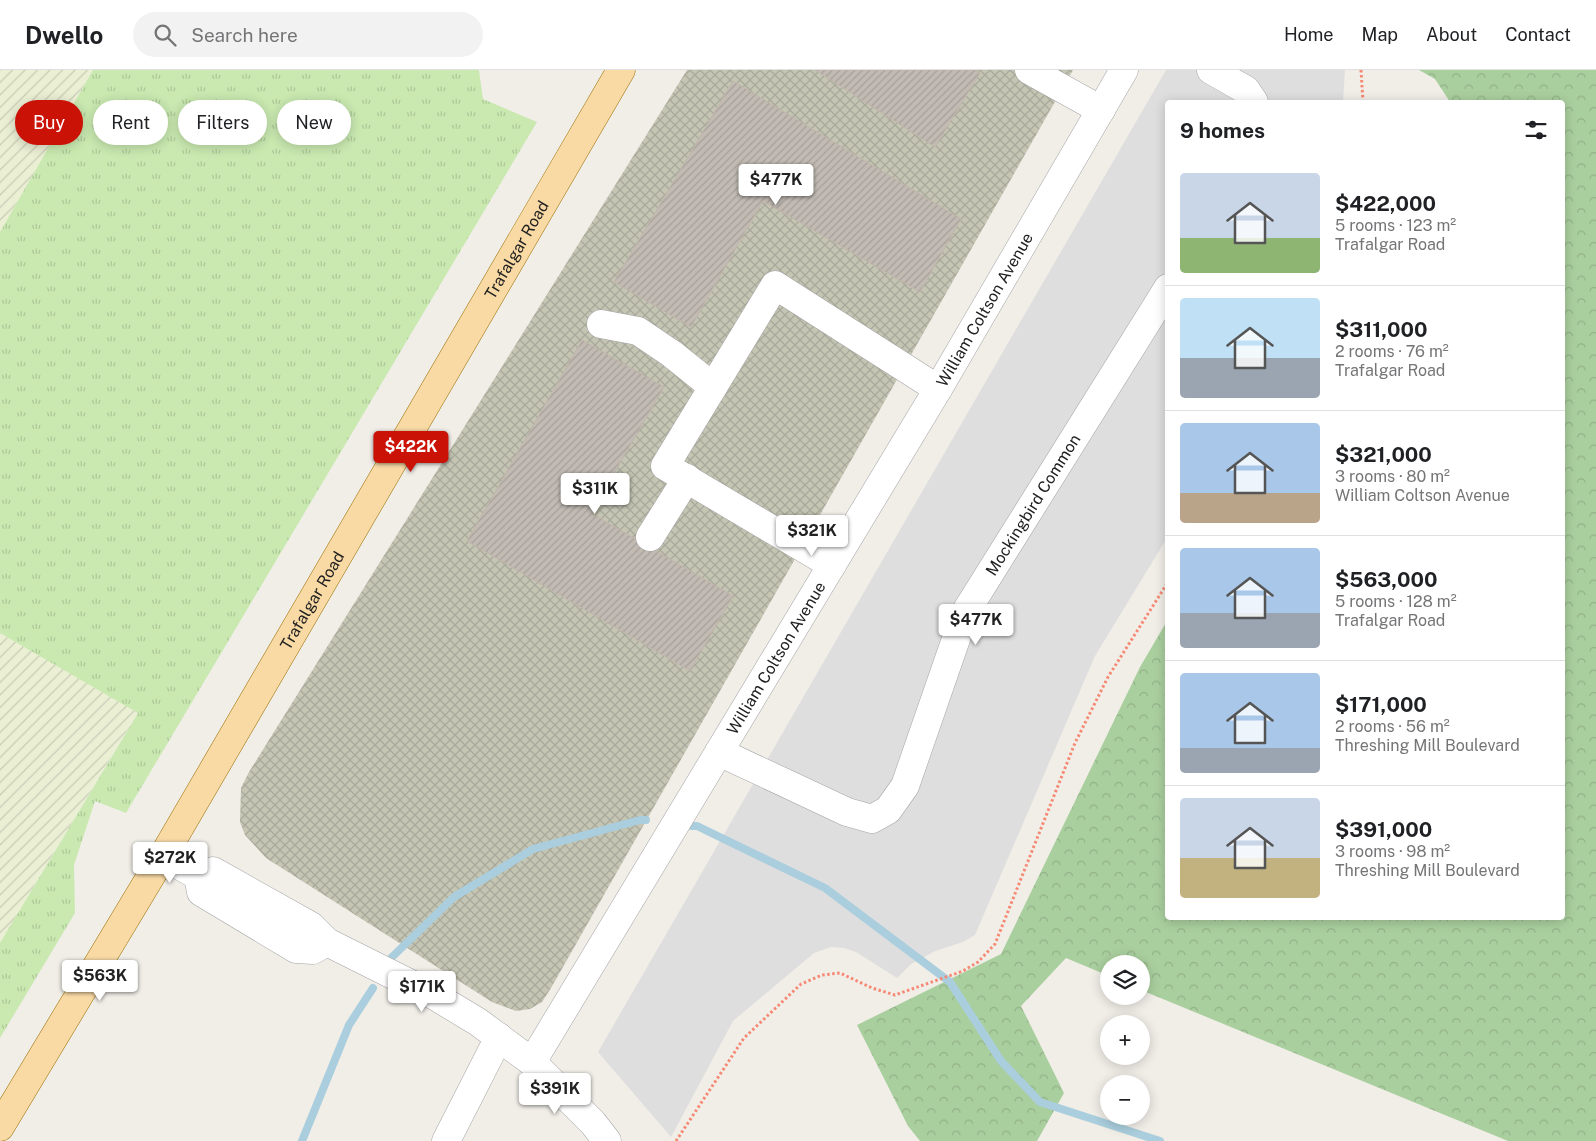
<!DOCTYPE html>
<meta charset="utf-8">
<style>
body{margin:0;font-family:"Public Sans",sans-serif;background:#f2f2f2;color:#202124;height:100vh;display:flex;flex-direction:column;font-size:19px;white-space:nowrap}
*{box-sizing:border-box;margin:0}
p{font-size:16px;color:#757577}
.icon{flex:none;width:28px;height:28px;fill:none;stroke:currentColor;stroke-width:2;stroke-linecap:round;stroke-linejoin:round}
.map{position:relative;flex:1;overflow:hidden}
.panel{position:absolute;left:1165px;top:30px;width:400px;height:820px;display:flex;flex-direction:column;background:#fff;border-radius:5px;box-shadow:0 2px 12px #0003}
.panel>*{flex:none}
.banner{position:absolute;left:15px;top:30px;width:475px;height:45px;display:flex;gap:10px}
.tools{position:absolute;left:1100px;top:885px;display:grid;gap:10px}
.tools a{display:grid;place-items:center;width:50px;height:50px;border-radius:50%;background:#fff;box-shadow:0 2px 12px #0003;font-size:25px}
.price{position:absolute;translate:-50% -42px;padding:0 11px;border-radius:5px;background:#fff;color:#222;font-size:16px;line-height:32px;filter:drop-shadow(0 1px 2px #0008)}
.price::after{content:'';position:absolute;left:50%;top:30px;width:15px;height:11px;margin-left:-8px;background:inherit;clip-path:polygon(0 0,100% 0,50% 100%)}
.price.active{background:#cb1207;color:#fff}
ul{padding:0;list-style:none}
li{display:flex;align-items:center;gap:15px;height:125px;padding:0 15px}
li+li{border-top:1px solid #e0e0e0}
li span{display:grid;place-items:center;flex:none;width:140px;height:100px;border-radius:5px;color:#555}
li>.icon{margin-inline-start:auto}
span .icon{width:60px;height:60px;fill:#fffc;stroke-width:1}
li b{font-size:21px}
h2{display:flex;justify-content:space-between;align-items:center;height:60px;padding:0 15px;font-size:21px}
.pill{padding:0 18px;border-radius:22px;background:#fff;box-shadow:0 2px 12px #0003;font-size:18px;line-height:45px}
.pill.active{background:#cb1207;color:#fff}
header{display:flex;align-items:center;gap:30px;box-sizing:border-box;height:70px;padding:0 25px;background:#fff;border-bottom:1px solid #e0e0e0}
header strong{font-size:24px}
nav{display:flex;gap:28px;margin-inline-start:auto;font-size:18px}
.search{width:350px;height:45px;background:#f2f2f2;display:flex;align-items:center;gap:12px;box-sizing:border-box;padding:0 18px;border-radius:28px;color:#757577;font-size:19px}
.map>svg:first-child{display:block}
.residential{fill:#dfdede}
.construction{fill:url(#construction-cross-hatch)}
.farmland{fill:url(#farmland-furrows)}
.grass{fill:url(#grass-tufts)}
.forest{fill:url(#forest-crowns)}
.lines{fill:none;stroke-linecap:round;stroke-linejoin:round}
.stream{stroke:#aacedd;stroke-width:8}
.building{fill:url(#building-hatch);stroke:#c2b6ab}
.minor-casing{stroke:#a5a5a5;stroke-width:29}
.major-casing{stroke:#997105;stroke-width:29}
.path{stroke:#f68974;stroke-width:3;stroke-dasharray:2.5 2.5;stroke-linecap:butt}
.minor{stroke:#fff;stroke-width:28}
.major{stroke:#f9daa5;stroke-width:28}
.labels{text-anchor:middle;stroke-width:5;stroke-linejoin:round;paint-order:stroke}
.street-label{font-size:16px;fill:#212121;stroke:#fff}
</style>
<header>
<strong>Dwello</strong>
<div class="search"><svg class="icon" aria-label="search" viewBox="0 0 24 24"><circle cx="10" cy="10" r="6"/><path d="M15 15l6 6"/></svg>Search here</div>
<nav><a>Home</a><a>Map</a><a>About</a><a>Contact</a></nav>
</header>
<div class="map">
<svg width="1596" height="1071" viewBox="0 0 1596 1071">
<defs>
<pattern id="construction-cross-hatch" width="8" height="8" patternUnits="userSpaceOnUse" patternTransform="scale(1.25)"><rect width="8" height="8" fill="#c4c5b3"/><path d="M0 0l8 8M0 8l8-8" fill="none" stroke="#a8a99a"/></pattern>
<pattern id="farmland-furrows" width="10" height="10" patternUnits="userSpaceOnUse" patternTransform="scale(1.25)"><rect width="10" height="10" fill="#ebefd4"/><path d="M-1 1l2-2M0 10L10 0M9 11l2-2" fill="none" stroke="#c9cdb6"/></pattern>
<pattern id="grass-tufts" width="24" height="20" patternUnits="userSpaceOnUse" patternTransform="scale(1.25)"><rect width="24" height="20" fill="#c9e9b0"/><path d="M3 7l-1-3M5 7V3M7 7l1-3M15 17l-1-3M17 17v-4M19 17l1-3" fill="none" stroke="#acc897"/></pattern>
<pattern id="forest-crowns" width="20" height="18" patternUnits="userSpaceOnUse" patternTransform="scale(1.25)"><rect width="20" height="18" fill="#aacf9e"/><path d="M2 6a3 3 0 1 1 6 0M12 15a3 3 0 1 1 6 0" fill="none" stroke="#92b188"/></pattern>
<pattern id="building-hatch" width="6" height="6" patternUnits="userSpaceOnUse" patternTransform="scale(1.25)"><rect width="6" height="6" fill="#c2bbb4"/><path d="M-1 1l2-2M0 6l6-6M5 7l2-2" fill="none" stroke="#a6a09a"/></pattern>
</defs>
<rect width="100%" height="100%" fill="#f1eee8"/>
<!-- residential -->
<path class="residential" d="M1166,0H1345L1343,32H1168L1167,468L1095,586L975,865L963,872L935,881L911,894L897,908L856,882L844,878L831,877L814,883L733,951L671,1067L598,982Z"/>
<!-- construction -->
<path class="construction" d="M687,0H1073L551,918L542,932L530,939L516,941L492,932L266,788L245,765L240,752L241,718L249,702Z"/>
<!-- farmland -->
<path class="farmland" d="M0,0H93L0,162Z
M0,563L138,642L0,873Z"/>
<!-- grass -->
<path class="grass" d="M93,0H479L483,29L537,52L126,743L95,731L74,795L75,843L0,968V873L138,643L0,563V162Z"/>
<!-- forest -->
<path class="forest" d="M1419,0H1596V1071H1508L1141,920V894H1109V906L1066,888L1021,936L1064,1023L1037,1071H920L908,1056L857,955L1001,884L1140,597L1167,551L1168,848H1562V32H1450L1435,9Z"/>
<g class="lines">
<!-- stream -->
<path class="stream" d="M692,756H697L825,818L950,912L1001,991L1040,1032L1160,1071
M390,889L454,827L533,779L640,750H646
M302,1071L349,955L373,918"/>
</g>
<!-- building -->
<path class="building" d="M815,0H976L980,3L935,77Z
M733,11L961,149L920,222L763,131L691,257L614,212Z
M582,270L664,317L591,443L733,526L690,601L467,471Z"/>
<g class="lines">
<!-- minor casing -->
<g class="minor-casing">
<g id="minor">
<path d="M1029,0L1101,40"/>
<path d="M1211,0L1246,20L1254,32"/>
<path d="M601,254L638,261L672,284L713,317"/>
<path d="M650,467L687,408"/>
<path d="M832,495L665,396L775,215L938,319"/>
<path id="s1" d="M719,682L847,742L872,749L888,740L905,716L965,543L1168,218"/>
<path d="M163,786L198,806L201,822L296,879L313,880L327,872"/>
<path d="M198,806L213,801L311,856L327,872L435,926L478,952L532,992L593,1053L607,1071"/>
<path id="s2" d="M532,992L938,319L1124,0"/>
<path d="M446,1071L499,967"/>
</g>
</g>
<!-- major casing -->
<g class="major-casing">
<g id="major">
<path id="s3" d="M0,1057L163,786L621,0"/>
</g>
</g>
<!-- path -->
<path class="path" d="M1361,0L1363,32
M676,1071L744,968L801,914L822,905L840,903L872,918L895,925L963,901L978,892L995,874L1075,673L1108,607L1168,512"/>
<!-- minor -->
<use href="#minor" class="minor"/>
<!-- major -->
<use href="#major" class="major"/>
</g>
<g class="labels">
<!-- street labels -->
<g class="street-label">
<text dy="6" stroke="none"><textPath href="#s3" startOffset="1018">Trafalgar Road</textPath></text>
<text dy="6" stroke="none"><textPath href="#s2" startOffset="878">William Coltson Avenue</textPath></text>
<text dy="6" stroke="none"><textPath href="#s1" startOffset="526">Mockingbird Common</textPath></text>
<text dy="6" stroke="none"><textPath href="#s3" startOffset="612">Trafalgar Road</textPath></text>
<text dy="6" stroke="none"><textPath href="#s2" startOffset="472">William Coltson Avenue</textPath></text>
</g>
</g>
</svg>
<div class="tools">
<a><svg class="icon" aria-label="layers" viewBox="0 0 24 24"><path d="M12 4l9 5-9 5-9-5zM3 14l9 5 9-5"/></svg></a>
<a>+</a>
<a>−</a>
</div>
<b class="price" style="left:776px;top:136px">$477K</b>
<b class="price active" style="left:411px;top:403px">$422K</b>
<b class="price" style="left:595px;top:445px">$311K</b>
<b class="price" style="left:812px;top:487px">$321K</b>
<b class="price" style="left:976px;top:576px">$477K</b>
<b class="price" style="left:170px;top:814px">$272K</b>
<b class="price" style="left:100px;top:932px">$563K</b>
<b class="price" style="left:422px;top:943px">$171K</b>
<b class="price" style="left:555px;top:1045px">$391K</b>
<div class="banner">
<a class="pill active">Buy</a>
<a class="pill">Rent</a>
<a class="pill">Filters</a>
<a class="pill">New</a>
</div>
<section class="panel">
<h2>9 homes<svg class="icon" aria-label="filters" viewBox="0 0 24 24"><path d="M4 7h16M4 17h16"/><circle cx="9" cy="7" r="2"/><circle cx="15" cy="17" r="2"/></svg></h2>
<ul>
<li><span style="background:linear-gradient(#c9d6e8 65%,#8fb573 0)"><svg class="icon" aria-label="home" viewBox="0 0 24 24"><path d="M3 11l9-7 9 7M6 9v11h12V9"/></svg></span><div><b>$422,000</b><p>5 rooms · 123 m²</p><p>Trafalgar Road</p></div></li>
<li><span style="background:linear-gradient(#bfe0f5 60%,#9aa5b1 0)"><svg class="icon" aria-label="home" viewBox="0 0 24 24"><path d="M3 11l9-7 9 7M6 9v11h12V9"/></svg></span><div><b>$311,000</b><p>2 rooms · 76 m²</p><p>Trafalgar Road</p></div></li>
<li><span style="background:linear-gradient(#a9c7e8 70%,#b9a48a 0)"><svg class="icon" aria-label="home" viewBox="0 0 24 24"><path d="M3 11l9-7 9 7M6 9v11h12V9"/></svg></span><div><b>$321,000</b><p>3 rooms · 80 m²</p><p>William Coltson Avenue</p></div></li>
<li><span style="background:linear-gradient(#a9c7e8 65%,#9aa5b1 0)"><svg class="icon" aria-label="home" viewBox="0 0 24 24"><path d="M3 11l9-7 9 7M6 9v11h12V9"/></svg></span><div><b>$563,000</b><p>5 rooms · 128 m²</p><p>Trafalgar Road</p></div></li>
<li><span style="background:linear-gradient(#a9c7e8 75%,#9aa5b1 0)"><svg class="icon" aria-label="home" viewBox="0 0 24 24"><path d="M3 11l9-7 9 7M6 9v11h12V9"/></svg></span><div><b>$171,000</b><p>2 rooms · 56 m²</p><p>Threshing Mill Boulevard</p></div></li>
<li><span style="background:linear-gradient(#c9d6e8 60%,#c2b280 0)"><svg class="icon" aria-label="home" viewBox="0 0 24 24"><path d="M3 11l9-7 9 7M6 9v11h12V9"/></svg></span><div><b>$391,000</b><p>3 rooms · 98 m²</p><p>Threshing Mill Boulevard</p></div></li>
</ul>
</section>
</div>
